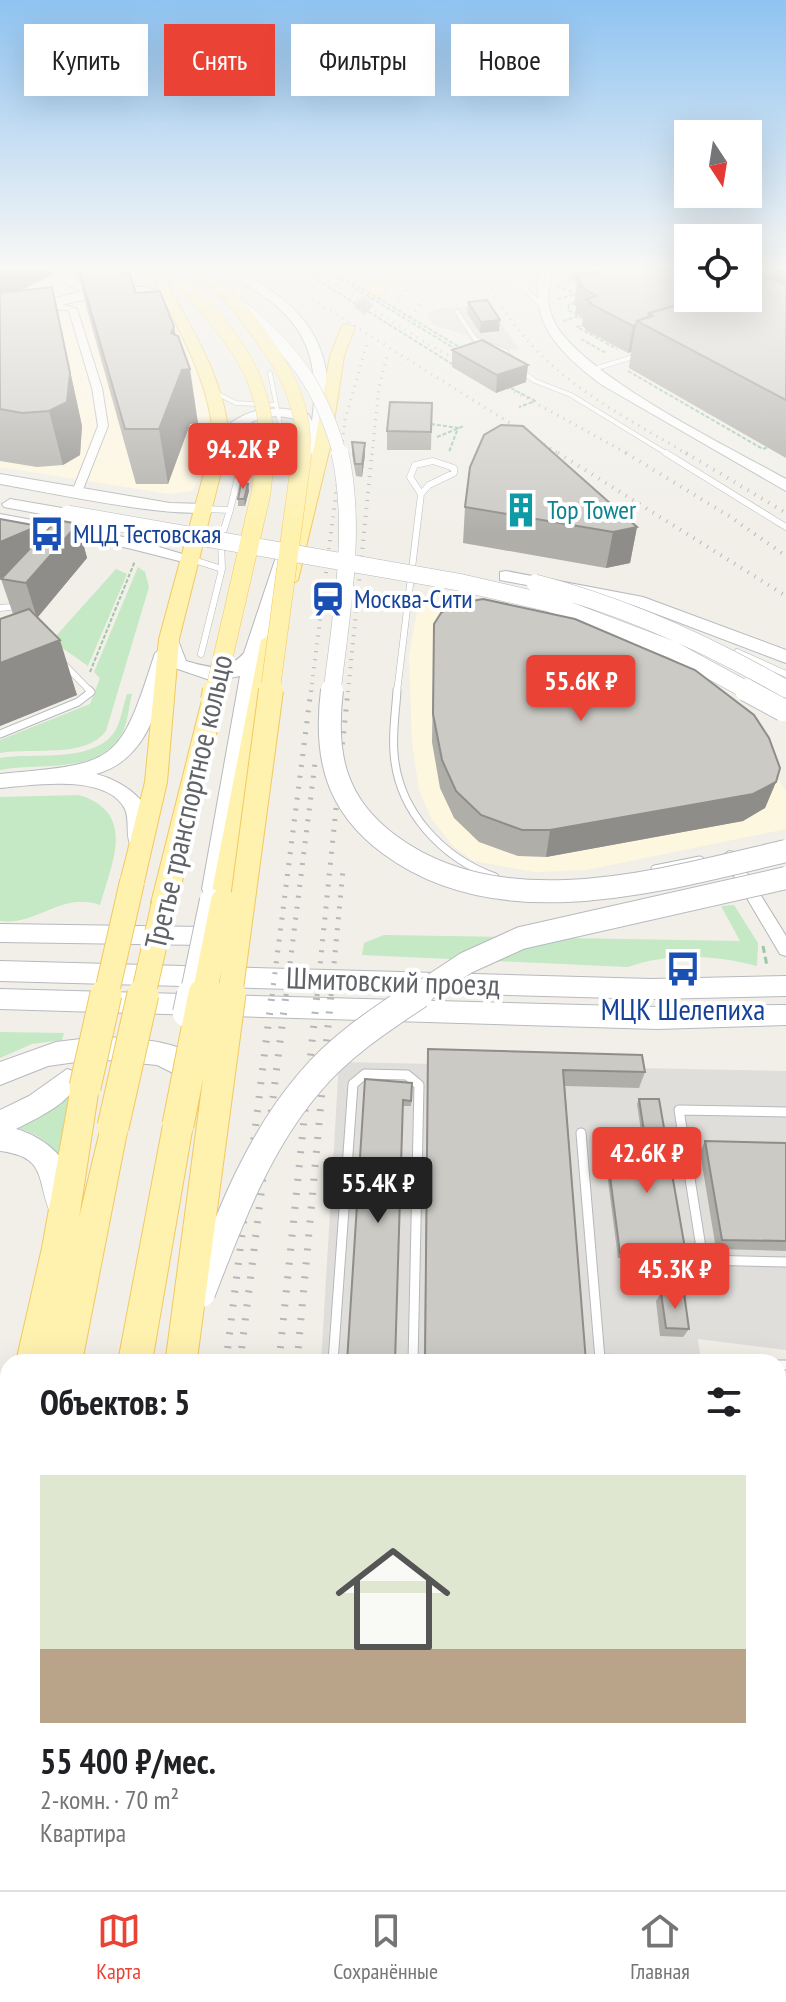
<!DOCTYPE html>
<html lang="ru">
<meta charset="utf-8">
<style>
body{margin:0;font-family:"PT Sans Narrow",sans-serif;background:#f6f6f6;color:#202124;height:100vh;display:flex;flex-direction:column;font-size:30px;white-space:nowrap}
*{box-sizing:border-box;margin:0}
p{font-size:26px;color:#757577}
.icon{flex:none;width:44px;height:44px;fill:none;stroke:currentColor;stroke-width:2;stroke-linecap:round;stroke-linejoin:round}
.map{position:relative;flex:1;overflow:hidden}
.drawer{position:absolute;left:0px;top:1354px;width:786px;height:536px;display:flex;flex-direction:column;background:#fff;border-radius:24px 24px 0 0;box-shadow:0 8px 32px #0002}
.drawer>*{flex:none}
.guide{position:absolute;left:24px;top:24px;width:738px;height:72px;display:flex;gap:16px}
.needle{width:52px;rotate:168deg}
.tools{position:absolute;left:674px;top:120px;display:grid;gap:16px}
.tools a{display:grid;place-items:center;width:88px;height:88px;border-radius:0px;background:#fff;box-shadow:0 8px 32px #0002;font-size:40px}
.price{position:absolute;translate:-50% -68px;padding:0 18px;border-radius:8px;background:#ea4335;color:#fff;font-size:26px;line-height:52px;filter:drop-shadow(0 2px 4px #0008)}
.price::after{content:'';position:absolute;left:50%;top:48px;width:24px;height:18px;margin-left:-12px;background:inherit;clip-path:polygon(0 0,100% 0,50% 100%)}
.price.selected{background:#222;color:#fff}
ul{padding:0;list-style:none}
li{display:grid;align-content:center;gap:16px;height:424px;padding:0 40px}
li+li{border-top:2px solid #e0e0e0}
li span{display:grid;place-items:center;height:248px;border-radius:0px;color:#555}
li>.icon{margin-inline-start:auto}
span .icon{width:144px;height:144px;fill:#fffc;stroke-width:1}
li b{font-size:34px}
h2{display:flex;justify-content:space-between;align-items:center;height:96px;padding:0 40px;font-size:34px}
.chip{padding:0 28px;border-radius:0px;background:#fff;box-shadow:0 8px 32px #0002;font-size:28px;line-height:72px}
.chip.selected{background:#ea4335;color:#fff}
.menu{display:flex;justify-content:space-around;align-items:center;height:112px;border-top:2px solid #e0e0e0;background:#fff;font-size:22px;color:#757577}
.menu a{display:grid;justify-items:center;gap:4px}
.menu .selected{color:#ea4335}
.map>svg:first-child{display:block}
.commercial{fill:#fef7e0}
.industrial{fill:#e0deda}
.green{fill:#c5e8c5}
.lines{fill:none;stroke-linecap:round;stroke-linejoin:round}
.primary-tunnel{stroke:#ccccc8;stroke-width:14;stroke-dasharray:14 7;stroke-linecap:butt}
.lane-far4-casing{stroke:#b5b8bc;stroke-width:5}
.lane-far3-casing{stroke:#b5b8bc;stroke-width:7}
.lane-far2-casing{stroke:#b5b8bc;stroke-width:9}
.lane-far1-casing{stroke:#b5b8bc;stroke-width:11}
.lane-casing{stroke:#b5b8bc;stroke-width:14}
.street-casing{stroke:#b5b8bc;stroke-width:2}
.secondary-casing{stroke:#b6babf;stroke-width:2}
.primary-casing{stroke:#f2c960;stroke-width:2}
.path-far1{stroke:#9cc7a9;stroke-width:2;stroke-dasharray:4 2;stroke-linecap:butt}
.path{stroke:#9cc7a9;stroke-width:3;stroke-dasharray:7 4;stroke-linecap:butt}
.lane-far4{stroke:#fff;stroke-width:4}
.lane-far3{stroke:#fff;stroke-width:6}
.lane-far2{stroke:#fff;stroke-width:7}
.lane-far1{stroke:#fff;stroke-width:9}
.lane{stroke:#fff;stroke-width:12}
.street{fill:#fff;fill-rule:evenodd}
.secondary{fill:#fff;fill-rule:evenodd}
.primary{fill:#fff2af;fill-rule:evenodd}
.rail-far4{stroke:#b6b7b8;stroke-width:3;stroke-dasharray:1 6;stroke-linecap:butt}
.rail-far3{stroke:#b6b7b8;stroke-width:4;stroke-dasharray:1 7;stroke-linecap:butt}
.rail-far2{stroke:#b6b7b8;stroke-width:5;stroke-dasharray:2 9;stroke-linecap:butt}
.rail-far1{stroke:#b6b7b8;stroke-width:7;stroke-dasharray:2 12;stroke-linecap:butt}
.rail{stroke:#b6b7b8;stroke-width:9;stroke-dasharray:3 15;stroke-linecap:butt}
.secondary-bridge-far3-casing{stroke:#b6babf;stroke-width:14;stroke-linecap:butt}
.secondary-bridge-far2-casing{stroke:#b6babf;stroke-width:18;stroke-linecap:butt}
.secondary-bridge-far1-casing{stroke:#b6babf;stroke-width:24;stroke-linecap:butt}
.secondary-bridge-casing{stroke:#b6babf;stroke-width:30;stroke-linecap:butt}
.primary-bridge-far3-casing{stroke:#f2c960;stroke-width:15;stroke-linecap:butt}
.primary-bridge-far2-casing{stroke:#f2c960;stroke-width:20;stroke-linecap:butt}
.primary-bridge-far1-casing{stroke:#f2c960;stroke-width:26;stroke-linecap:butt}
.primary-bridge-casing{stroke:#f2c960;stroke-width:33;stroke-linecap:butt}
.path-bridge{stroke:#9cc7a9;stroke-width:2;stroke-dasharray:4 2;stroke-linecap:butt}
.secondary-bridge-far3{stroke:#fff;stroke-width:13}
.secondary-bridge-far2{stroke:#fff;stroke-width:17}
.secondary-bridge-far1{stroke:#fff;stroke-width:22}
.secondary-bridge{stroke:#fff;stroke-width:28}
.primary-bridge-far3{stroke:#fff2af;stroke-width:14}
.primary-bridge-far2{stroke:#fff2af;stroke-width:19}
.primary-bridge-far1{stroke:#fff2af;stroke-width:24}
.primary-bridge{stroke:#fff2af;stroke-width:31}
.wall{fill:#afaea9}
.shaded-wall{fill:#8f8d8a}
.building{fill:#cccac5;stroke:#8f8d8a;stroke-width:2}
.labels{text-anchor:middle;stroke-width:8;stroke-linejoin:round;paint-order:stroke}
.far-culture-label{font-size:26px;fill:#0d838f;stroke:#fff;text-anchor:start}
.far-transit-label{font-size:26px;fill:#164399;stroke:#fff;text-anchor:start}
.street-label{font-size:30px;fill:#5f6368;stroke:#fff}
.transit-label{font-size:30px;fill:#164399;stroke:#fff}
</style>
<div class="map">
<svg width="786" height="1890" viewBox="0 0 786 1890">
<rect width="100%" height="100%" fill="#f1efe8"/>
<!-- commercial -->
<path class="commercial" d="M0,270H62L63,283L68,286L154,301L185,340L213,419L201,476L192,491L169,494L0,467Z
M420,597L494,609L744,727L786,791V829L586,870L534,872L474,861L454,847L431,818L419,790L412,742L409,655Z
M786,1395V1606L778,1590V1398Z"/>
<!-- industrial -->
<path class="industrial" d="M488,304L519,349L479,353L468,336L433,325L427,315L436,309Z
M339,1062L786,1071V1350L698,1339L701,1362H321Z"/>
<!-- green -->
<path class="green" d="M138,567L145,572L149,587L106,731C85,759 32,747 0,753V740L90,704L100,678L94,672Z
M116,569L127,574L88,666L58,645L55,637Z
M127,694H132C129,705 128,721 123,731C101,776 40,762 0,770V758C34,752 94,764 115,731C121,721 123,706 127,694Z
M79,795C137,813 112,862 100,905C63,891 36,926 0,921V797Z
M734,905L758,943L757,966C715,955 670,952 628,967L362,955L364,943L384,935L740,941L721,906Z
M0,1032L64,1033L62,1040L32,1044L0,1058Z
M74,1088L62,1164C50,1142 38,1133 13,1127Z"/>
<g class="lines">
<!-- primary-tunnel -->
<path class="primary-tunnel" d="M359,311L373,295"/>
<!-- lane-far4 casing -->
<g class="lane-far4-casing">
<path id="lane-far4" d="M507,270L542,306
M457,312L475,339L505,351L521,371L535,381L571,395L669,455
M591,370L639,355
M270,373L281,429
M214,392L236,403L276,405
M244,455L248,438"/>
</g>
<!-- lane-far3 casing -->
<g class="lane-far3-casing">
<path id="lane-far3" d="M666,453L786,527
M433,461L454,468V473L429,485L421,494L410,477L415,465Z
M204,509L230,510L244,453
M191,559L222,569
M0,608L11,607L16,602
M737,652L786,674
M201,654L222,569L221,539L230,510
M59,659L91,692
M397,692L421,494"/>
</g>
<!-- lane-far2 casing -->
<g class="lane-far2-casing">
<path id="lane-far2" d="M397,690C396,710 392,732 394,753C398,811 442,858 495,877
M0,734L78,702L91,692L89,690
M655,869L700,860"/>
</g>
<!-- lane-far1 casing -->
<g class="lane-far1-casing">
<path id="lane-far1" d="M786,1112L679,1110L703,1260L786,1262
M581,1133L600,1359L699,1362
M333,1362L353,1084L365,1074L407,1075L419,1085L413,1362
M778,1365H786"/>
</g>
<!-- lane casing -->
<g class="lane-casing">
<path id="lane" d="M297,1882V1890
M401,1882V1890
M536,1890L541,1882"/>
</g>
<!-- street casing -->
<g class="street-casing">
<path id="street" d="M62,304L77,309L102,388L108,426L82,492L77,495L72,492L98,426L92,388L69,311C58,307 43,313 33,308Z
M729,851L734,852L786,936V956L780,954L722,856Z"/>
</g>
<!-- secondary casing -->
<g class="secondary-casing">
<path id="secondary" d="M131,270H143L142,277L125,287H148L177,302V308C162,309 151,294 136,294C89,295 46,309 0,321V313L82,291L67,285L62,273H70C83,290 123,291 131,270Z
M228,270C246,270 257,280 272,291C325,328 336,376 323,437C320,455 317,476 309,491L295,488L308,439L297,420C269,410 245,421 226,443L214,440C237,409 272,402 308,414L312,421C319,370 311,332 269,300C255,290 240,282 228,270Z
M541,270H553C548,287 546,302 553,319C576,373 731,448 786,479V491L602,385C563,356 526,322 541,270Z
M0,474L170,503L204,504L212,509C195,524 31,489 0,484Z
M10,499L68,509L76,514L68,519L4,507L2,504Z
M0,514L129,538L199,559L191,564L128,548L0,524Z
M285,549L293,554L262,655L221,895H205L202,889L240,676L213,681L169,666C157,711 146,760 96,774C125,781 167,810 147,846H131C125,835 130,821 125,809C107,773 32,785 0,788V774C116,763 119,766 155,653L163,648L162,635H176L186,661C210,668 226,673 244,653L277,554Z
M506,571L643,597L786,650V663L633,605L500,580V572Z
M225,923L233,925L237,932L233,939L205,945L0,942V924L205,927Z
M0,961L652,979L786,976V996L652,999L0,981Z
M0,989L657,1007L786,1005V1025L657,1029L0,1009Z
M97,1037C133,1038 196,1039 214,1076L210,1084L201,1087L157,1065L97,1059L48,1066L0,1085V1062L56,1042Z
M67,1069L76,1072L80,1080C69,1104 39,1117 16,1129C50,1138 88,1174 71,1214L61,1218L51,1214C36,1180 48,1157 0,1151V1110L29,1096Z
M51,1882H93L91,1890H49Z"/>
</g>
<!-- primary casing -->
<g class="primary-casing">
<path id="primary" d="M195,270H209L240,299V305H230Z
M388,270H401L378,298H368V292Z
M166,273L172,277L168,285C195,334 226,383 229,440L179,639L167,782L144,882L141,889H123L120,882L145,782L159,639L213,440C211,384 181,334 156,285Z
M343,324L355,327L344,356L330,447L298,580L289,586L280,580L314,447L330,356Z
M271,634L281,640L236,901L232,908L223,911L214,908L210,901L261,640Z
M213,693L224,700L177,903L173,910L164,913L155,910L151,903L202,700Z
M85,1074L95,1078L99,1087L79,1218L103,1118L113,1114L123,1118L128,1127L82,1362H16L42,1248L71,1087L75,1078Z
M178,1112L188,1116L193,1125L152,1362H118L163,1125L168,1116Z
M8,1462V1532L0,1536V1465Z
M8,1616V1692L0,1695V1619Z
M8,1865V1882H42L41,1890H0V1877Z
M87,1882H131L130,1890H86Z"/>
</g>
<!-- path-far1 -->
<path class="path-far1" d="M571,276L567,279L577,284
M557,285L579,296
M558,299L573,295
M575,303L569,305L568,310L586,320
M563,321L579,316
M586,324L577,327L617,349
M581,339L606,353
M628,371L763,449L768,447
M511,388L535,401L519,407
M431,424L458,428L449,452
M437,437L464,426
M90,672L135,561"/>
<!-- path -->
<path class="path" d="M763,946L767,966"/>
<!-- lane-far4 -->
<use href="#lane-far4" class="lane-far4"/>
<!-- lane-far3 -->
<use href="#lane-far3" class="lane-far3"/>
<!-- lane-far2 -->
<use href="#lane-far2" class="lane-far2"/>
<!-- lane-far1 -->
<use href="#lane-far1" class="lane-far1"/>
<!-- lane -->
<use href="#lane" class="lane"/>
<!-- street -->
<use href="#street" class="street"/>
<!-- secondary -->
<use href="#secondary" class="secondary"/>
<!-- primary -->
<use href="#primary" class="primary"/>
<!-- rail-far4 -->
<path class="rail-far4" d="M265,270L561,455
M310,270L428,344L630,455
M483,270C523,365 604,405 689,455
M394,307L423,270
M411,317L444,270
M341,455L345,420L368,340
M372,455L379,387L388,352"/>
<!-- rail-far3 -->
<path class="rail-far3" d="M558,453L786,596
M626,453L729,516L786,556
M686,453L786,513
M311,692L341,453
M348,692L372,453"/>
<!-- rail-far2 -->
<path class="rail-far2" d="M272,996L311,690
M286,996L315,763
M317,996L348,690
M331,996L343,870"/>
<!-- rail-far1 -->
<path class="rail-far1" d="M226,1362L272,994
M240,1362L286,994
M279,1362L317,994
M297,1362L331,994"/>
<!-- rail -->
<path class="rail" d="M778,1791L786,1781
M161,1890L162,1882
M180,1890L181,1882
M229,1890L230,1882
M250,1890L251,1882
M711,1890L716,1882"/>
<!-- secondary-bridge-far3 casing -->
<g class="secondary-bridge-far3-casing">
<path id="secondary-bridge-far3" d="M235,302C292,349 320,383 340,455"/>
</g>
<!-- secondary-bridge-far2 casing -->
<g class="secondary-bridge-far2-casing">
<path id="secondary-bridge-far2" d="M68,514L458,582L549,603L673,650L750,692
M535,583C625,606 706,643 786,689
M332,692C341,615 357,530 340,453"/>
</g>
<!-- secondary-bridge-far1 casing -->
<g class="secondary-bridge-far1-casing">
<path id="secondary-bridge-far1" d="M332,690C324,755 335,805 390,845C502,928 662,880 786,851
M746,690L783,710
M191,996L211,900
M416,996L466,963L521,938L786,878"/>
</g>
<!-- secondary-bridge casing -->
<g class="secondary-bridge-casing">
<path id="secondary-bridge" d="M187,1013L191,994
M201,1293C229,1220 258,1142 310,1082C340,1046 380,1020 419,994"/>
</g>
<!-- primary-bridge-far3 casing -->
<g class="primary-bridge-far3-casing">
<path id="primary-bridge-far3" d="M171,270C221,322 274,377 265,455
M235,302C269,345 310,397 302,455"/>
</g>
<!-- primary-bridge-far2 casing -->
<g class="primary-bridge-far2-casing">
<path id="primary-bridge-far2" d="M215,692L261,493L265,453
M270,692L302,453"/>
</g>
<!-- primary-bridge-far1 casing -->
<g class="primary-bridge-far1-casing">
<path id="primary-bridge-far1" d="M213,700L215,690
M106,996L132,882
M143,996L164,903
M204,996L223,901
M230,996L271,690"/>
</g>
<!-- primary-bridge casing -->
<g class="primary-bridge-casing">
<path id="primary-bridge" d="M85,1087L106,994
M178,1125L204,994
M113,1127L143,994
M181,1362L230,994"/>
</g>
<!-- path-bridge -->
<path class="path-bridge" d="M302,270L452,364
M325,270L457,350
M331,270L461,348"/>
<!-- secondary-bridge-far3 -->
<use href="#secondary-bridge-far3" class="secondary-bridge-far3"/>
<!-- secondary-bridge-far2 -->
<use href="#secondary-bridge-far2" class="secondary-bridge-far2"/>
<!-- secondary-bridge-far1 -->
<use href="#secondary-bridge-far1" class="secondary-bridge-far1"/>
<!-- secondary-bridge -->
<use href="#secondary-bridge" class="secondary-bridge"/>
<!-- primary-bridge-far3 -->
<use href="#primary-bridge-far3" class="primary-bridge-far3"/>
<!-- primary-bridge-far2 -->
<use href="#primary-bridge-far2" class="primary-bridge-far2"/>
<!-- primary-bridge-far1 -->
<use href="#primary-bridge-far1" class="primary-bridge-far1"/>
<!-- primary-bridge -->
<use href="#primary-bridge" class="primary-bridge"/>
</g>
<!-- wall -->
<path class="wall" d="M0,270L54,274L20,291L52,287L82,426L80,455L63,465L37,467L0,461Z
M78,270H122L136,293L174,327L198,423L190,424L168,484H136L86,306Z
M571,270H786V458L629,368L631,352L628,353L585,330V328L582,326L583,317L575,313L576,307L574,304L577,282L570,279Z
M468,302L499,331L480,333L467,313Z
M452,350L526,382L496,393L452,367Z
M432,403L431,450H387V431Z
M352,442L365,443V455L362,477L356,476L352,454Z
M248,484L249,491L245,506H238V499Z
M465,507L637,527L630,563L606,568L463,543Z
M0,519L38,526L42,536L78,524L87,558L38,617L77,695L0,726V619L14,614H13L1,579L3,577L0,578Z
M434,624L776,782L765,808L743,821L546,857L518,856L479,842L454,818L440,788L432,742Z
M428,1049L645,1072L639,1088L565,1086L586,1362H424Z
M365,1079L412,1083L411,1106H403Z
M639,1099L691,1283L688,1287H665L661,1258H618L603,1143L605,1138H642L637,1104Z
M705,1141L786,1143V1251L716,1249L700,1152Z
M661,1293L689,1329L683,1337L660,1336L656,1301Z
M556,1882H598L593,1890H551Z"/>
<!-- shaded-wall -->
<path class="shaded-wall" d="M0,270H53L54,274L14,293L0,297Z
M776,270H786V290L769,296Z
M762,274L755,300L748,298V278Z
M52,287L82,426L80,455L63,465L49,411Z
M500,320L499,331L480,333L481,322Z
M636,325L631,352L628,353L633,326Z
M174,327L181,372L182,370L190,369L198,423L190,424L168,484L159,429L171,333Z
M528,365L526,382L496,393L497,375Z
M365,443V455L362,477V464Z
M248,484L249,491L245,506L244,499Z
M78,524L87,558L37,618L26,583Z
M38,526L48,558L0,578V542Z
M637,527L630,563L606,568L613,532Z
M60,640L77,695L0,726V663Z
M776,782L765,808L743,821L546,857L550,830Z"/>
<!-- building -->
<path class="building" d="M79,270H122L123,273L129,272L136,293L160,291L174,327L171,333L178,336L190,369L182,370L159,429H125Z
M604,270H688V298H702L649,313L648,317L637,321L636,325L633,326L589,303L591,302L586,299L597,296L579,286H582L577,277Z
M748,270H754L762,274L748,278Z
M770,278L786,285V400L637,321L653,316L649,313L702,298H748V285Z
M52,287L70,373L67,402L49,411L22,413L0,409V293Z
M487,300L500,320L481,322L468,302Z
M482,340L528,365L497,375L452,350Z
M390,402L432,403L431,432L387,431Z
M501,425L523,426L637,527L613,532L465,507L470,467L484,435Z
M352,442L365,443L362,464H355Z
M241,484H248L244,499H238Z
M0,519L38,526L0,542Z
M57,520L78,524L26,583L1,579Z
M483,599L575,619L695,670L754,715L769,738L780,768L776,782L753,794L550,830H522L481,815L456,791L442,760L433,714L434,624L441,613L455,604Z
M29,609L60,640L0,663V619Z
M428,1049L642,1055L645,1072L563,1070L586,1362H425Z
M365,1079L412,1083L411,1101L403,1100L395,1362H347Z
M639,1099H659L691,1283L668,1282L663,1253H620L605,1138H645Z
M705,1141L786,1143V1241L722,1240Z
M661,1293H684L689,1329L666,1328Z
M314,1882H378V1890H314Z
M418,1882H515L516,1890H418Z
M559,1882H598L593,1890H554Z"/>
<!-- sky -->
<linearGradient id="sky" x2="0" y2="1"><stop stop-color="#8fc3f1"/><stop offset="0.5" stop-color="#f9f8f5"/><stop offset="1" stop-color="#f9f8f5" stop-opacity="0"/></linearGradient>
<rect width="786" height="535" fill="url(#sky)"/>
<!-- icons -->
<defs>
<g id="building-bare" transform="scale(2.76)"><path d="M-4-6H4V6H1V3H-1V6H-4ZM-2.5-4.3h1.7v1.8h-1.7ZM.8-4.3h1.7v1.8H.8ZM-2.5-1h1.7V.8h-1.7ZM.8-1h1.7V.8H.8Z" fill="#0f9aa8" stroke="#fff" stroke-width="2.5" paint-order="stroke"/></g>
<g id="bus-bare" transform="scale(2.76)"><path d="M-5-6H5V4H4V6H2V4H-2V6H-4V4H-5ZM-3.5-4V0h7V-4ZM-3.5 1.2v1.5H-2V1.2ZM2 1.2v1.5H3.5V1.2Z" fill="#1a4fb4" stroke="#fff" stroke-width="2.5" paint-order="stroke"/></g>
<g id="station-bare" transform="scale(2.76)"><path d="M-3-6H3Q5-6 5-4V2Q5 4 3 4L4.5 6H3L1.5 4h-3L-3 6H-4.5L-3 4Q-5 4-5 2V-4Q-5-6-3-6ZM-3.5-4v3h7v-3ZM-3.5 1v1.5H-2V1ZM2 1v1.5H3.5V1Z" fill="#1a4fb4" stroke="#fff" stroke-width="2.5" paint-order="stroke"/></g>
</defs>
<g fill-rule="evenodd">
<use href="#building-bare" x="521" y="510"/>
<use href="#bus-bare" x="47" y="534"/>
<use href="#station-bare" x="328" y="599"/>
<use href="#bus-bare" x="683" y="969"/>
</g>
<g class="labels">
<!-- far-culture labels -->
<g class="far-culture-label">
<text x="547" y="519">Top Tower</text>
</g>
<!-- far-transit labels -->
<g class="far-transit-label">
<text x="73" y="543">МЦД Тестовская</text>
<text x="354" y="608">Москва-Сити</text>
</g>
<!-- street labels -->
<g class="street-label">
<text transform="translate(189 802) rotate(-77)" y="10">Третье транспортное кольцо</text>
<text transform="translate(393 982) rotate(2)" y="10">Шмитовский проезд</text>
</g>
<!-- transit labels -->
<g class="transit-label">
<text x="683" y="1020">МЦК Шелепиха</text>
</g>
</g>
</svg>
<div class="tools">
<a><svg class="needle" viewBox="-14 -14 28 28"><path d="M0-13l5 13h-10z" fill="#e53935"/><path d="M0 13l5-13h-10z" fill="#757577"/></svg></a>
<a><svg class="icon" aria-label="locate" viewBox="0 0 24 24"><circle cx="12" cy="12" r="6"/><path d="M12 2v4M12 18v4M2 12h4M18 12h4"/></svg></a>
</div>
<b class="price" style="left:243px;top:491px">94.2K ₽</b>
<b class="price" style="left:581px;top:723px">55.6K ₽</b>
<b class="price" style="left:647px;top:1195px">42.6K ₽</b>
<b class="price selected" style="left:378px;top:1225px">55.4K ₽</b>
<b class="price" style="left:675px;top:1311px">45.3K ₽</b>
<div class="guide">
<a class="chip">Купить</a>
<a class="chip selected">Снять</a>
<a class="chip">Фильтры</a>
<a class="chip">Новое</a>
</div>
<section class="drawer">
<h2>Объектов: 5<svg class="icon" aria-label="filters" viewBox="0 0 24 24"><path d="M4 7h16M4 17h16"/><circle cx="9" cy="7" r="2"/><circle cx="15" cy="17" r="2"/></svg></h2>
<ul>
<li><span style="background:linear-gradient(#dfe7d0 70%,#b9a48a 0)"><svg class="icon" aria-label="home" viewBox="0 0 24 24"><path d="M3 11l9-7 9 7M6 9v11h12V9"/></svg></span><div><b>55 400 ₽/мес.</b><p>2-комн. · 70 m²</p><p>Квартира</p></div></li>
</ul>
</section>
</div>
<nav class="menu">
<a class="selected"><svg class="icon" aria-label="map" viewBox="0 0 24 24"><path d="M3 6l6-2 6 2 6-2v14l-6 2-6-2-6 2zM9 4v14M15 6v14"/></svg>Карта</a>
<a><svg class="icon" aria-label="saved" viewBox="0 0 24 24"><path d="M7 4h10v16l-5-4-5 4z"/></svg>Сохранённые</a>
<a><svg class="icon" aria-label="home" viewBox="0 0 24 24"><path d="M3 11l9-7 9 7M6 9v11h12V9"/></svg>Главная</a>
</nav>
